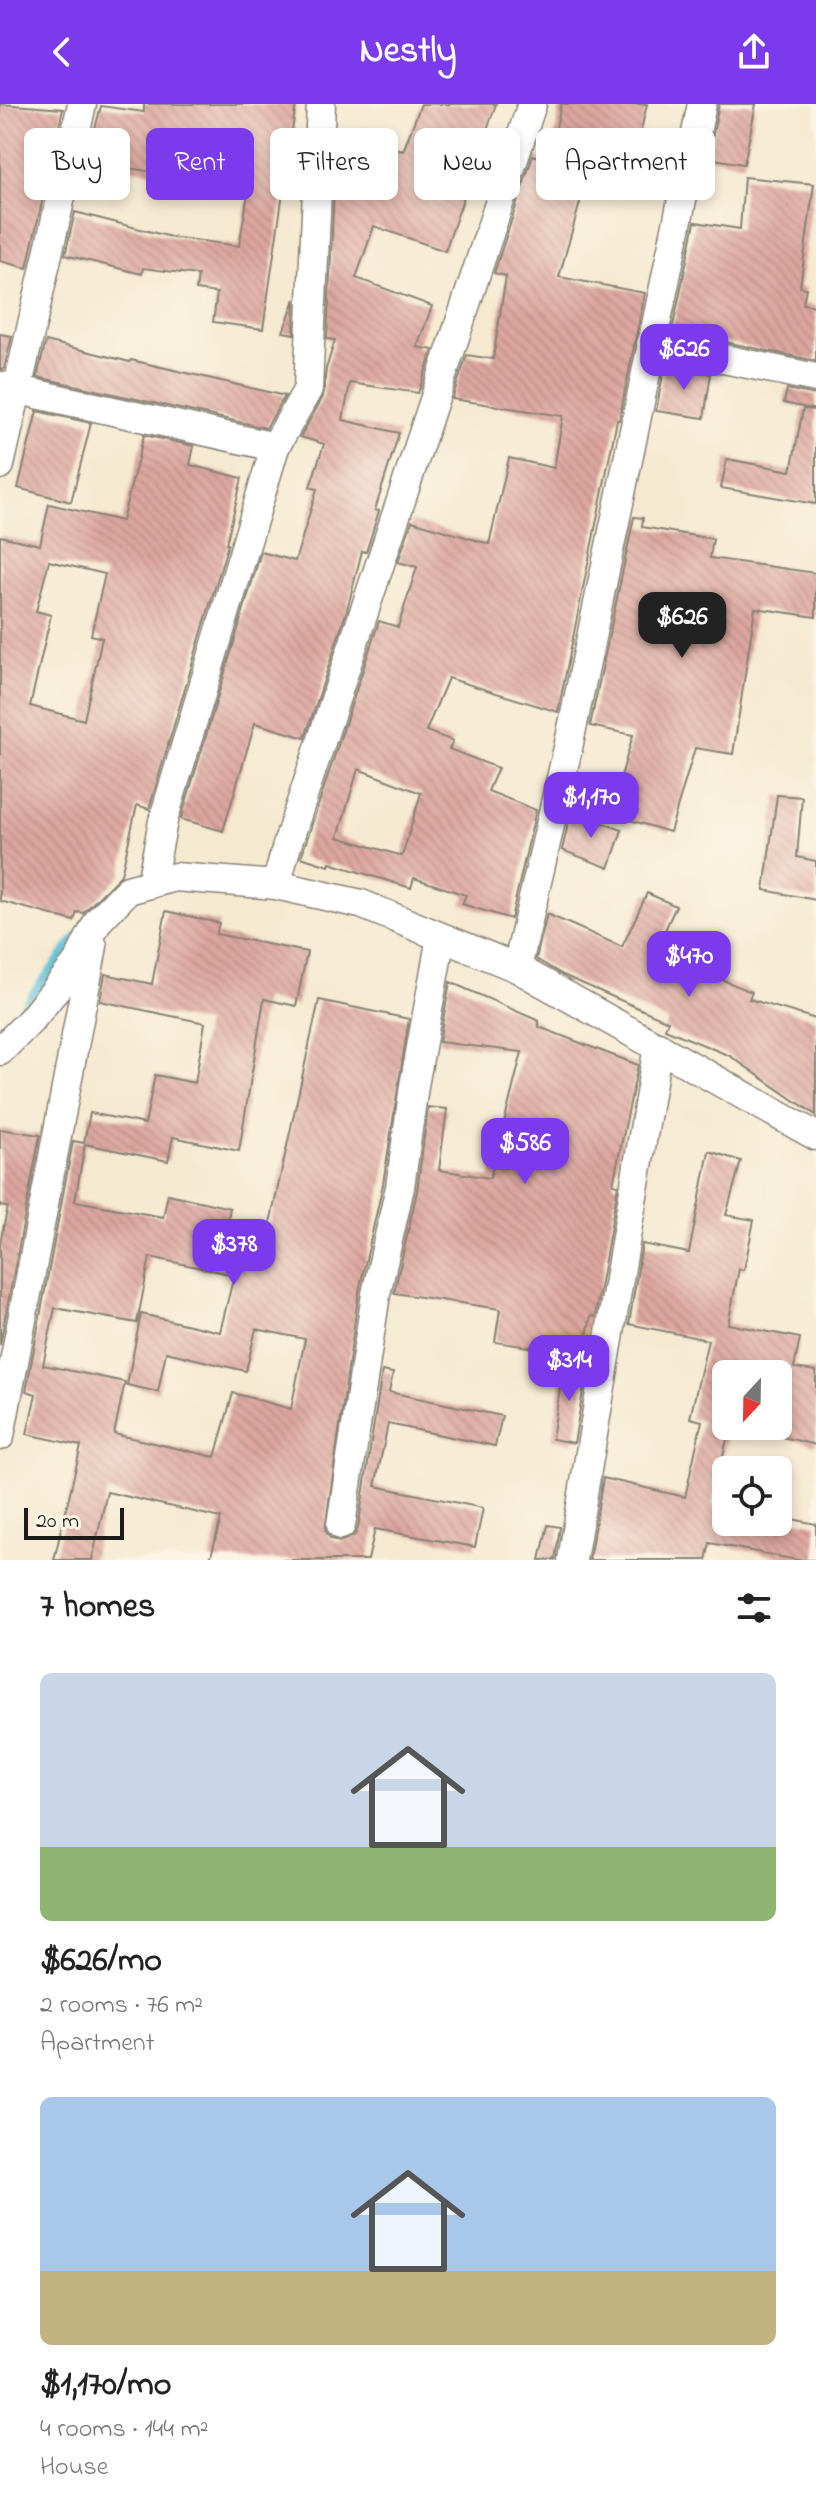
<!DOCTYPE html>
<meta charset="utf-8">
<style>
body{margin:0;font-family:"Indie Flower",sans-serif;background:#f2f2f2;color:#222;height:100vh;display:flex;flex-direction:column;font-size:30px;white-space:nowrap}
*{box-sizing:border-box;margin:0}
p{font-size:26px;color:#767676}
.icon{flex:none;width:44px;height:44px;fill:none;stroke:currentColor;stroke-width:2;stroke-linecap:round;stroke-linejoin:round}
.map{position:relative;height:1456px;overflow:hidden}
.details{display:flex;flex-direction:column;background:#fff;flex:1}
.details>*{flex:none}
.banner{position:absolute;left:24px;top:24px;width:768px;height:72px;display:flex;gap:16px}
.needle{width:52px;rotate:202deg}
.controls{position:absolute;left:712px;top:1256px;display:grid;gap:16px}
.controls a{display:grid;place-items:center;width:80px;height:80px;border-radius:12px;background:#fff;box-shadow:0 4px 12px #0003;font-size:40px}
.scale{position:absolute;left:24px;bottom:20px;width:100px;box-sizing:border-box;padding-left:8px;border:4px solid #1c1c1c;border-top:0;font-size:22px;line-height:28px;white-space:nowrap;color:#1c1c1c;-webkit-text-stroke:6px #fcf5e5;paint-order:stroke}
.price{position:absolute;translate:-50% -68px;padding:0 18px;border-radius:16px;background:#7c3aed;color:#fff;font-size:26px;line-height:52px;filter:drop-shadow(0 2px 4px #0008)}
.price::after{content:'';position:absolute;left:50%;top:48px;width:24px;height:18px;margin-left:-12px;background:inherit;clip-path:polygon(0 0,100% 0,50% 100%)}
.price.current{background:#222;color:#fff}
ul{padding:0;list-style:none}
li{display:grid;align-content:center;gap:16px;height:424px;padding:0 40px}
li span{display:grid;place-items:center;height:248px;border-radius:12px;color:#555}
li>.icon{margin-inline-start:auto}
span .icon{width:144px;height:144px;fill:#fffc;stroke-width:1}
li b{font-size:34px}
h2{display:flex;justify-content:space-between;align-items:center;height:96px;padding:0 40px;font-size:34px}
.chip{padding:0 28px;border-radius:12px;background:#fff;box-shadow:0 4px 12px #0003;font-size:28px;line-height:72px}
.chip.current{background:#7c3aed;color:#fff}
header{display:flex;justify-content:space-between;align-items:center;height:104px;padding:0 40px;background:#7c3aed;color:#fff;font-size:36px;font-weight:700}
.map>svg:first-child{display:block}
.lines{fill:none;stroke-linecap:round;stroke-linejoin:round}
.stream{stroke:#5cc0da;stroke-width:10}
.building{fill:url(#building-back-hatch);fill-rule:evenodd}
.minor-casing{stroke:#888276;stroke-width:31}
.minor{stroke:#fff;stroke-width:28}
</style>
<header><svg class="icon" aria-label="back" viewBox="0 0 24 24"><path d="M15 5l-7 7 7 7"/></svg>Nestly<svg class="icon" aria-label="share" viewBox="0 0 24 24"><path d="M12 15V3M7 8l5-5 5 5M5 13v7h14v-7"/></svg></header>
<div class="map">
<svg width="816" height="1456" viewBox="0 0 816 1456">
<defs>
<pattern id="building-back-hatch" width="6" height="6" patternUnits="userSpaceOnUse" patternTransform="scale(2)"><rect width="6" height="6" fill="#dca69e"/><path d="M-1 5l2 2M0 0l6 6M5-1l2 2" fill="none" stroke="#bc8e88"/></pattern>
</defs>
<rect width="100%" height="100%" fill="#fcf5e5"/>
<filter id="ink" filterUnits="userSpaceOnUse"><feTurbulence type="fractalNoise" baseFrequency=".0125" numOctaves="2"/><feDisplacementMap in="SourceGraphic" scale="16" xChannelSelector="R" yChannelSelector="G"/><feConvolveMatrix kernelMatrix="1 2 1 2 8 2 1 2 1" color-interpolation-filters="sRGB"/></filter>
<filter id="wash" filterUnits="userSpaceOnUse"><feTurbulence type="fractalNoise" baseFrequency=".006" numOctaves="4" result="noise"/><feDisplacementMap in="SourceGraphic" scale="32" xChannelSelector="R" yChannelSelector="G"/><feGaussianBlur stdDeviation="1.8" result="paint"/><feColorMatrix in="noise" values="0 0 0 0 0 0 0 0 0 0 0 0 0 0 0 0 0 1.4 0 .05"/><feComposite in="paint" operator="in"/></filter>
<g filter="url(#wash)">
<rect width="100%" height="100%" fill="#f5e9d0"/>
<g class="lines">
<!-- stream -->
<path class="stream" d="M23,904L79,831"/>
</g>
<g id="blocks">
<!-- building -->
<path class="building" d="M0,0L63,5L27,164L0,157Z
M144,0H296L263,225L213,218L217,189L196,186L198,171L143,164L142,170L65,151L75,108L171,133L239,142L252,67L178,56L175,71L86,58L101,2L144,8Z
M421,0H496L445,147L374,122L356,174L432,202L417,243L433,246L418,289L350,279L343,316L399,329L375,406L379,407L366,448L362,447L347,506L305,634L255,619L223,727L181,715L261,448L295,457L317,385L310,383L324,340L300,333L323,293L326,265L335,236L327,235L334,86L335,83L347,87L362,35L403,47Z
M561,0H647L637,44L598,35L559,173L645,189L619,316H617L558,608L448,574L426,627L453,637L449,645L498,664L488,687L536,706L511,815L462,800L466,791L414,774L411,784L330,759L329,762L301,753L379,517L398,523L417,463L398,458L412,417L489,440L509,354L554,364L563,312L452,295L467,251L493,255L506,172L494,169L533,51L549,57ZM358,665L421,689L402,752L338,733Z
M719,0H756L744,60L708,54Z
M744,73L814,80L800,183L806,184L803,200L816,202V257L672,227L695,118L740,125Z
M295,195L294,230L283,228Z
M0,230L12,232L4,265L0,266Z
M46,237L130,258L131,256L285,292L266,324L37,273Z
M665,260L711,270L704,314L656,307Z
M787,285L816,291V306L784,299Z
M803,305L816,306V400L721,384L727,355L791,367Z
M37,307L91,319L71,398L18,384Z
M144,331L194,342L190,361L242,374L226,440H228L149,705L137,701L121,771L83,809L77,808L74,817L0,797V432L40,441L49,400L122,417ZM49,457L105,470L91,531L102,534L84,616L30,602L51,511L36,507Z
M634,413L643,414L642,423L713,435L710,454L816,469V513L755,504L733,650L695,644L670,728L610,710L633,631L590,622Z
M777,691L802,693L797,753L816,757V796L764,786Z
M571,707L622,726L609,764L562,746Z
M647,789L676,802L655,848L752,888L749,895L816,915V1011L730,952L665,925L668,917L563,871L536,855L547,810L622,843Z
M166,807L219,819L216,830L307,848L296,902L264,895L239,1047L173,1033L168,1057L85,1040L75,1097L163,1113L168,1090L230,1104L226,1125L267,1133L319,896L409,915L383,1080L359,1187L325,1426L330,1434L339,1438L354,1432L358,1424L382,1267L393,1269L389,1288L502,1312L495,1342L388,1320L375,1382L483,1404L475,1443L375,1425L368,1456H210L221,1414L107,1388L92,1456H54L81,1342L27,1330L36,1290L26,1287L73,1037L84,1039L90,1009L145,1020L155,971L195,979L205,919L100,897L105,870L152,880ZM150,1153L234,1171L220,1228L141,1210L127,1281L158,1288L166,1248L246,1267L256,1225L305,1235L291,1305L233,1289L215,1353L114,1330L125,1278L43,1261L55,1204L137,1219Z
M450,878L539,917V923L638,961L613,1080L618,1081L595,1213L591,1212L583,1251L495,1238L500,1205L394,1189L417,1087L428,1003L447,1005L439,1066L490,1074L522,948L439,938Z
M0,1025L40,1031L0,1241V1138L8,1103L0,1102Z
M709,1047L741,1057L726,1111L754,1116L744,1166L739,1165L728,1220L800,1234L794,1264L816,1267V1341L778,1332V1270H726V1322H730L712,1400L726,1403V1418H778V1412L816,1420V1456H797L710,1439L706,1456H589L603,1374L685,1393L702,1317L690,1314L708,1236L629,1220L642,1140L689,1149Z
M564,1259L587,1265L574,1339L552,1335Z
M548,1421L560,1423L555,1456H540Z"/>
</g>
</g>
<g filter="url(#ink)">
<use href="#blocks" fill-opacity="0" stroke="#888276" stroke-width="2"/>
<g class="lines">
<!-- minor casing -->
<g class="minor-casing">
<path id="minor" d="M651,240L816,274
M1,282L275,343
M0,361L82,0
M151,780L163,717L275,343L308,285L321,0
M276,781L287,741L532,0
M517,864L568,644L702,0
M0,947L31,916L77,859L98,817L128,786L175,773L276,781L361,800L517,864L816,1032
M0,1332L93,842
M341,1421L376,1190L400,1083L414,982L441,833
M572,1456L658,942"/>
</g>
<!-- minor -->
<use href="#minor" class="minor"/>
</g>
</g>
</svg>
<div class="controls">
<a><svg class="needle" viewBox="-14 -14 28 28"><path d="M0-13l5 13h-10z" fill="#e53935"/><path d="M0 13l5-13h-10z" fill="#767676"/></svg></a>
<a><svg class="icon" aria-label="locate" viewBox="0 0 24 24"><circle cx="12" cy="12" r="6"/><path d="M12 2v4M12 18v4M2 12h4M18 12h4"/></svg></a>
</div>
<div class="scale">20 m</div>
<b class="price" style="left:684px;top:288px">$626</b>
<b class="price current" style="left:682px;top:556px">$626</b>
<b class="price" style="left:591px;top:736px">$1,170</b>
<b class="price" style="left:689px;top:895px">$470</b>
<b class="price" style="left:525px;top:1082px">$586</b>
<b class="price" style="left:234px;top:1183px">$378</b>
<b class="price" style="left:569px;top:1299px">$314</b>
<div class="banner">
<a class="chip">Buy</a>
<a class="chip current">Rent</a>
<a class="chip">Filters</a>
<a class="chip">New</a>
<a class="chip">Apartment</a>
</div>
</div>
<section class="details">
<h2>7 homes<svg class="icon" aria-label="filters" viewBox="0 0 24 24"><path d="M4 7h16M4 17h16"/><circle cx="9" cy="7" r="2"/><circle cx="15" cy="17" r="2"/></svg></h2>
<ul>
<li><span style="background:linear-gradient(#c9d6e8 70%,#8fb573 0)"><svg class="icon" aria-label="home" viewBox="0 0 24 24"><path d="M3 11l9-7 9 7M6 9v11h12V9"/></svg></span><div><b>$626/mo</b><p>2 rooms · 76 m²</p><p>Apartment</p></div></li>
<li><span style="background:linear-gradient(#a9c7e8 70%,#c2b280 0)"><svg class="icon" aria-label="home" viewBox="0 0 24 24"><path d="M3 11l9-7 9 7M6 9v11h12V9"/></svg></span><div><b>$1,170/mo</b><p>4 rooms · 144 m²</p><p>House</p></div></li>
</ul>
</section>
